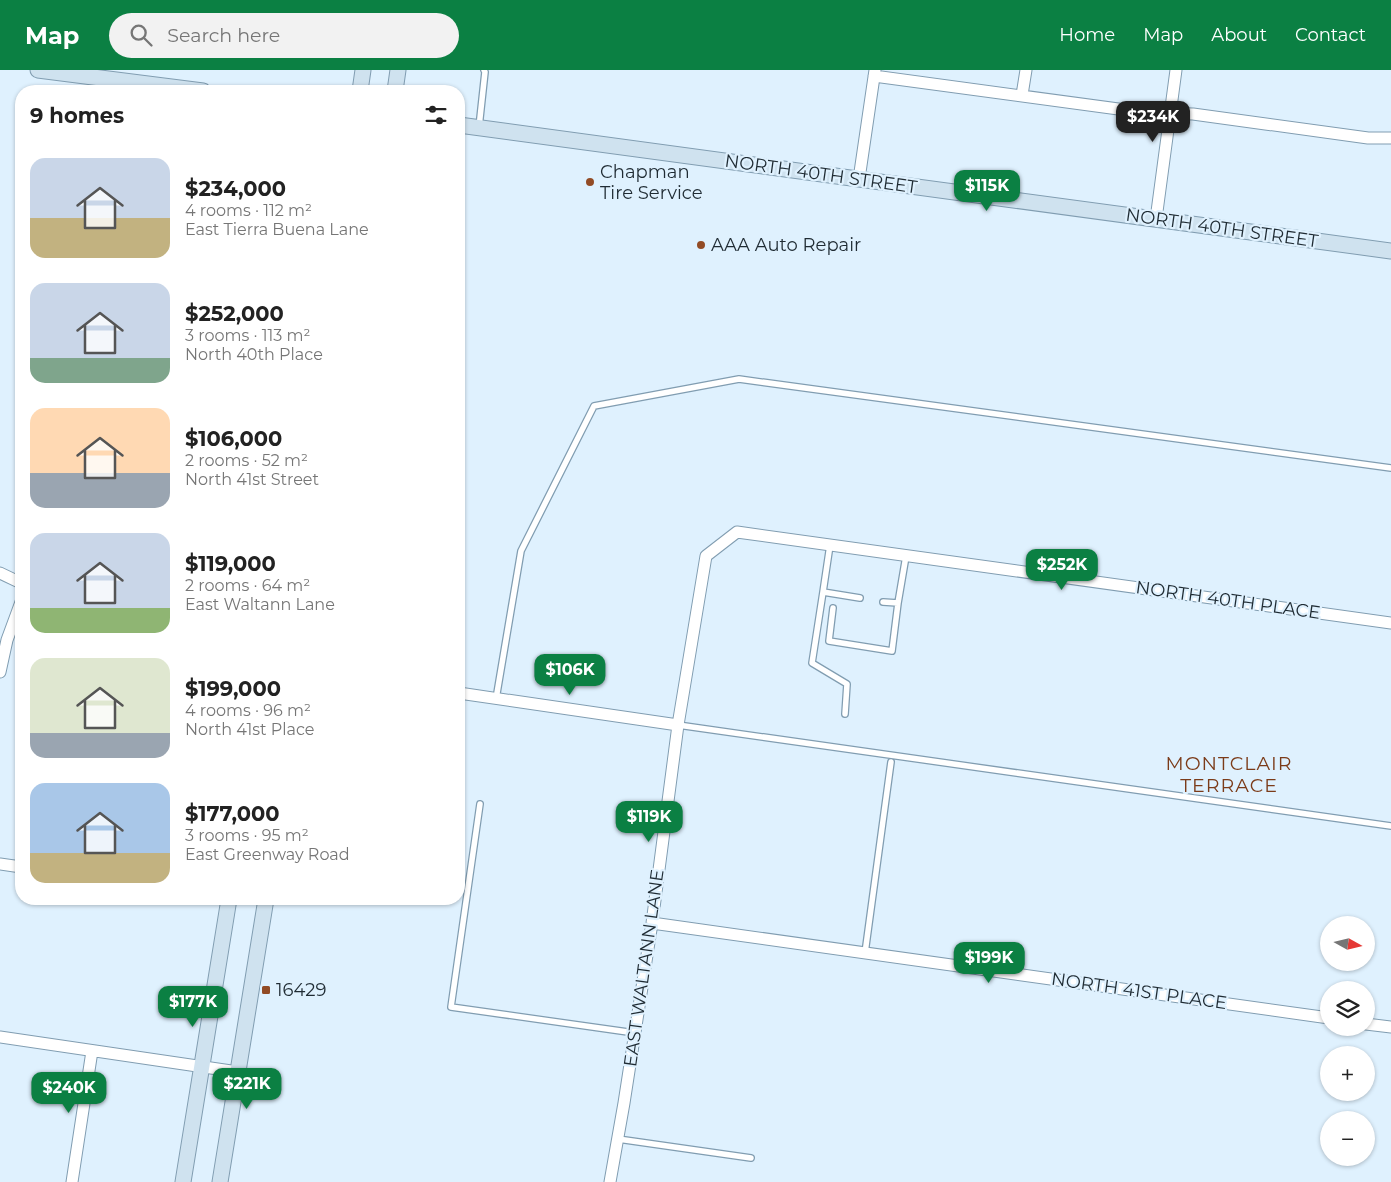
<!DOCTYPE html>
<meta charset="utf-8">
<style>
body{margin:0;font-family:Montserrat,sans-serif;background:#f2f2f2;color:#222;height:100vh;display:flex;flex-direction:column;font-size:19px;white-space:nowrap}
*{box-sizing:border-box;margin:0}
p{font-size:16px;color:#767676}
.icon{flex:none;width:28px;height:28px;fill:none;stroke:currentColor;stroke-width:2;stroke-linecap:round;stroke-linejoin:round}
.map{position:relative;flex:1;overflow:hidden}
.sheet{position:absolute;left:15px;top:15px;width:450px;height:820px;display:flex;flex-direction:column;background:#fff;border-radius:20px;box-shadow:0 1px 4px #0004}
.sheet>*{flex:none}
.needle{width:32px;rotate:98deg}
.buttons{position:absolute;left:1320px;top:846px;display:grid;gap:10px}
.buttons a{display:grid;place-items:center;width:55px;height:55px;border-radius:50%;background:#fff;box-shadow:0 1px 4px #0004;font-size:25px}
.price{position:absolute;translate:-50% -42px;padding:0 11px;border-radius:10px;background:#0b8043;color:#fff;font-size:16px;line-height:32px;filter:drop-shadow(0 1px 2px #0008)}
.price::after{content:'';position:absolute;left:50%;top:30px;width:15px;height:11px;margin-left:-8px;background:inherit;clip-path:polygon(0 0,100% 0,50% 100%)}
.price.current{background:#222;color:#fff}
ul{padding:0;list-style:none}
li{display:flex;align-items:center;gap:15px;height:125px;padding:0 15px}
li span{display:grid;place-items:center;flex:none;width:140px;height:100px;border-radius:15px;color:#555}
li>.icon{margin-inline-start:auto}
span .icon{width:60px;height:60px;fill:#fffc;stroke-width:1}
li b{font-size:21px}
h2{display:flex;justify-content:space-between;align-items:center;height:60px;padding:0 15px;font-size:21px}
header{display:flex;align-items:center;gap:30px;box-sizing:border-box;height:70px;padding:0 25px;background:#0b8043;color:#fff}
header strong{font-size:24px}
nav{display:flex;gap:28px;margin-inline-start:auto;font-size:18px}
.search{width:350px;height:45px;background:#f2f2f2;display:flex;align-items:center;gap:12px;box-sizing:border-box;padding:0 18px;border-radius:28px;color:#767676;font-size:19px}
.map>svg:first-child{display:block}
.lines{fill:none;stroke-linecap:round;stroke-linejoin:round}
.lane-casing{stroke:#819db1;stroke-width:8}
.street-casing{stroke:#819db1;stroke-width:13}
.secondary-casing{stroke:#819db1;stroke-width:17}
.lane{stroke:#fff;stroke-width:5.5}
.street{stroke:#fff;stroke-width:11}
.secondary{stroke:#cfe2ef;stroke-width:15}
.poi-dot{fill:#924b25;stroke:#dff1fe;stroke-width:2}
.labels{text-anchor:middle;stroke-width:4.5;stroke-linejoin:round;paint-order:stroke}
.poi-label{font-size:18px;fill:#1f2b33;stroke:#dff1fe;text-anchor:start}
.street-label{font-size:18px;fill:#1f2b33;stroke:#dff1fe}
.neighbourhood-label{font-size:19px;letter-spacing:1px;fill:#7b3b19;stroke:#dff1fe}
</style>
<header>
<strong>Map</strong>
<div class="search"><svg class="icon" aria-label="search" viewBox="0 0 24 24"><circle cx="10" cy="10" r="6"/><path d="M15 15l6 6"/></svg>Search here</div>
<nav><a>Home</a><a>Map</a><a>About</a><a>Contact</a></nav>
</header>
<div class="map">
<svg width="1391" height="1112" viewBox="0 0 1391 1112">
<rect width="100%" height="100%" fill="#dff1fe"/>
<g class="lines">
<!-- lane casing -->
<g class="lane-casing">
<path id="lane" d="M479,57L485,2L484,0
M830,475L823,522L860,528
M823,522L812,593L847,614L845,644
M883,532L898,533L906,486
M833,538L829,571L892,581L898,533
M496,629L521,481L594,336L739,309L1391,398
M678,655L1391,756
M480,734L451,937L635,963
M865,883L891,692
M618,1069L751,1088"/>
</g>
<!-- street casing -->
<g class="street-casing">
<path id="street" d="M874,6L1148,43L1193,44L1368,68H1391
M1022,25L1026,0
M859,109L875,0
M1156,149L1176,0
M0,503L21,513
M0,602L7,570L21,532
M459,623L678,655
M0,794L21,797
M652,853L1329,948
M1366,954L1391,957
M0,967L238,1002
M72,1112L92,981
M610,1112L624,1033L652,853L678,655L706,486L737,462L1391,553"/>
</g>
<!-- secondary casing -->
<g class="secondary-casing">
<path id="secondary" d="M38,0L203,21
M360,21L363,0
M395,21L398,0
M459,55L1391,181
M183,1112L229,829
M220,1112L266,829"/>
</g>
<!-- lane -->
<use href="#lane" class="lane"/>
<!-- street -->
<use href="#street" class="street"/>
<!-- secondary -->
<use href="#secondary" class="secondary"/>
</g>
<!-- markers -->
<g class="poi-dot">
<circle cx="590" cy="112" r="5"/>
<circle cx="701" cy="175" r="5"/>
<rect x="261" y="915" width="10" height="10" rx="2.5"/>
</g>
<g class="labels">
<!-- poi labels -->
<g class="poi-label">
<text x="600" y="108">Chapman<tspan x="600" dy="21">Tire Service</tspan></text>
<text x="711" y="181">AAA Auto Repair</text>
<text x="276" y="926">16429</text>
</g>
<!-- street labels -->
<g class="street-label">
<text transform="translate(821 104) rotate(8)" y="6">NORTH 40TH STREET</text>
<text transform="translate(1222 158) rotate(8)" y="6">NORTH 40TH STREET</text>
<text transform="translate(1228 530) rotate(8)" y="6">NORTH 40TH PLACE</text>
<text transform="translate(644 898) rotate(-82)" y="6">EAST WALTANN LANE</text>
<text transform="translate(1139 921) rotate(8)" y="6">NORTH 41ST PLACE</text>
</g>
<!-- neighbourhood labels -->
<g class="neighbourhood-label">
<text x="1229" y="700">MONTCLAIR<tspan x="1229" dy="22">TERRACE</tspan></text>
</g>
</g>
</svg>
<div class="buttons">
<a><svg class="needle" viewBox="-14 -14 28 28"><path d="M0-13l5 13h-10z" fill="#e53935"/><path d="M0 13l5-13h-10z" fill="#767676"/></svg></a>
<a><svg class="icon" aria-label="layers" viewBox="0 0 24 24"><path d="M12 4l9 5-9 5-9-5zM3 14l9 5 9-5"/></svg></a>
<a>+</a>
<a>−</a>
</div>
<b class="price current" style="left:1153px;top:73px">$234K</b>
<b class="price" style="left:987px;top:142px">$115K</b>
<b class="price" style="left:1062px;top:521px">$252K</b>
<b class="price" style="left:570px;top:626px">$106K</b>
<b class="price" style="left:649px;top:773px">$119K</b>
<b class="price" style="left:989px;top:914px">$199K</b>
<b class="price" style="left:193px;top:958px">$177K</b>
<b class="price" style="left:247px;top:1040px">$221K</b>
<b class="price" style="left:69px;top:1044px">$240K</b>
<section class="sheet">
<h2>9 homes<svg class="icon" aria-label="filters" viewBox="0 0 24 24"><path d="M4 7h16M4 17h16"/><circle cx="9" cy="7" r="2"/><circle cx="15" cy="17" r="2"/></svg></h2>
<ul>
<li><span style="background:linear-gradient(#c9d6e8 60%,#c2b280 0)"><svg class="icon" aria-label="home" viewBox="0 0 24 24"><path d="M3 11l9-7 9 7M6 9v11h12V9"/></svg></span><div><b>$234,000</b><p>4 rooms · 112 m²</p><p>East Tierra Buena Lane</p></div></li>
<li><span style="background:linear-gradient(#c9d6e8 75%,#7fa58c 0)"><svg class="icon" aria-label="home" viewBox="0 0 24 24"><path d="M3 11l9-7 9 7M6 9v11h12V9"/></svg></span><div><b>$252,000</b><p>3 rooms · 113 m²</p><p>North 40th Place</p></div></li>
<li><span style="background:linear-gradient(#ffd9b3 65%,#9aa5b1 0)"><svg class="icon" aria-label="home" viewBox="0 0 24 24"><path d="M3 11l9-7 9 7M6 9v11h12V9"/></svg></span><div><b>$106,000</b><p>2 rooms · 52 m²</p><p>North 41st Street</p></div></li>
<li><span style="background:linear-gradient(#c9d6e8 75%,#8fb573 0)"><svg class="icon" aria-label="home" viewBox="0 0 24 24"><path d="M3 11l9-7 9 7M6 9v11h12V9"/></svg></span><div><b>$119,000</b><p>2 rooms · 64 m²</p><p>East Waltann Lane</p></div></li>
<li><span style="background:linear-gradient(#dfe7d0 75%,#9aa5b1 0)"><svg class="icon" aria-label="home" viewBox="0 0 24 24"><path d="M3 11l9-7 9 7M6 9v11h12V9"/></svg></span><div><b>$199,000</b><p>4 rooms · 96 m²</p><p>North 41st Place</p></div></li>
<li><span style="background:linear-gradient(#a9c7e8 70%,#c2b280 0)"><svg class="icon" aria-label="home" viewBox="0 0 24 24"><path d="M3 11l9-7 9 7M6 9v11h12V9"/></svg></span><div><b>$177,000</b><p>3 rooms · 95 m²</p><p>East Greenway Road</p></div></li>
</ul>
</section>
</div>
